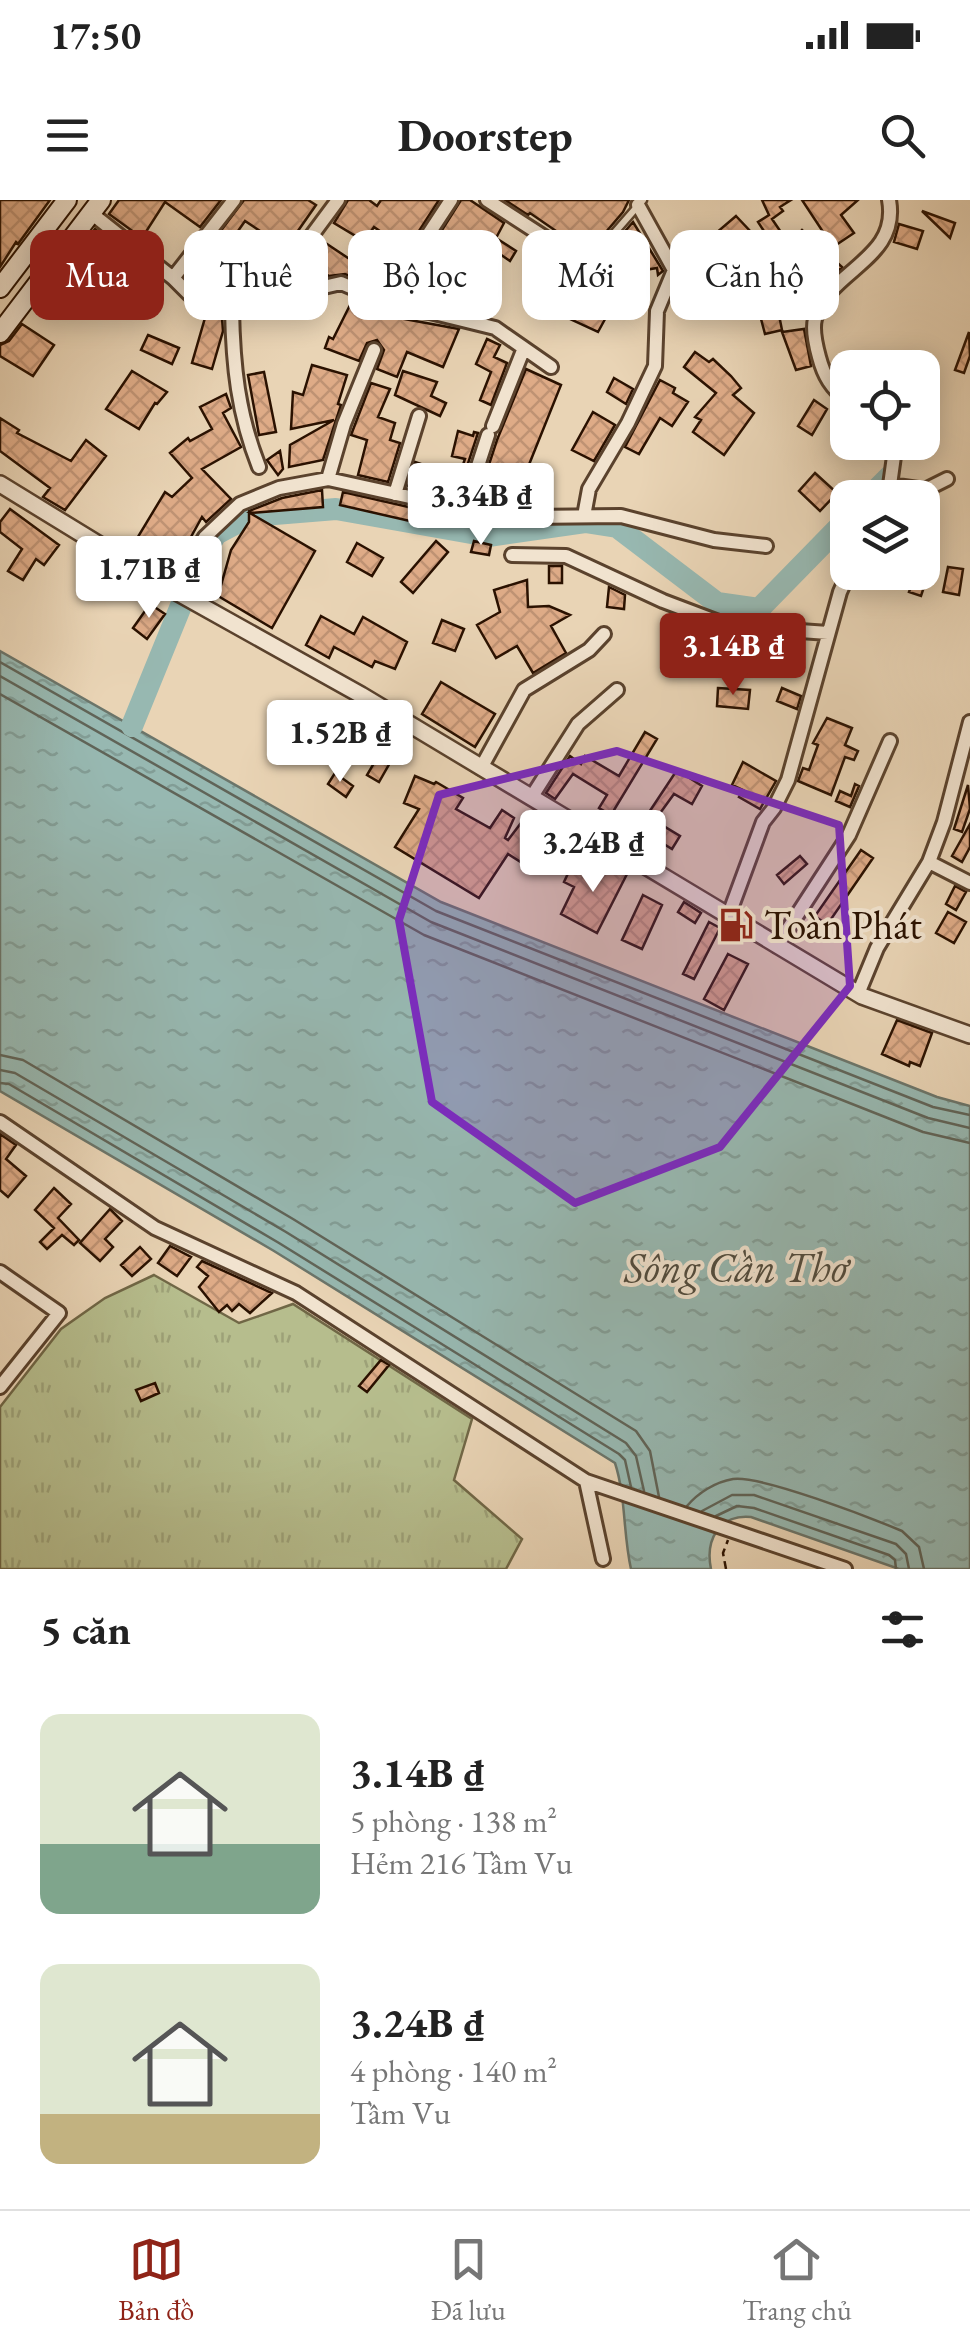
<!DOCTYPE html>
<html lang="vi">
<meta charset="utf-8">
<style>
body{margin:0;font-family:"EB Garamond",serif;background:#f6f6f6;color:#222;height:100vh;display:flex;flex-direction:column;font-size:38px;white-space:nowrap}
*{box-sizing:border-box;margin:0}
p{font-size:32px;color:#767676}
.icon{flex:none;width:55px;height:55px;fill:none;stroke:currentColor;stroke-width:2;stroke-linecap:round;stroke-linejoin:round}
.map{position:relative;height:1369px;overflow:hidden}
.sheet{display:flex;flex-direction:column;background:#fff;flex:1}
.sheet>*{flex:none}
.top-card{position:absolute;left:30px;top:30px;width:910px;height:90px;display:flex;gap:20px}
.controls{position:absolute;left:830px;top:150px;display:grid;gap:20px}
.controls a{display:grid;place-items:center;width:110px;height:110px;border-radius:20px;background:#fff;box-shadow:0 5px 25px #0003;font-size:50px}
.price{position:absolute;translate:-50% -85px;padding:0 22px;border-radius:10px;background:#fff;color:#222;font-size:32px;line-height:65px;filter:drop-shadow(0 2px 5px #0008)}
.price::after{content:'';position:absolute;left:50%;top:60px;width:30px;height:22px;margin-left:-15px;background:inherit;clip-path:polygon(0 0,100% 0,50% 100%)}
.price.current{background:#8f2418;color:#fff}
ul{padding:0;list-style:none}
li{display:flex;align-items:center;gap:30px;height:250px;padding:0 40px}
li span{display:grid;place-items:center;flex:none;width:280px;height:200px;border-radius:20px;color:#555}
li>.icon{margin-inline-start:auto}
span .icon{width:120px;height:120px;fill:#fffc;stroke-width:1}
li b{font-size:42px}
h2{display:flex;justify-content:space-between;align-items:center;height:120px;padding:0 40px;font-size:42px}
.tag{padding:0 35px;border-radius:20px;background:#fff;box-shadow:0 5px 25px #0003;font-size:35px;line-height:90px}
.tag.current{background:#8f2418;color:#fff}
.status{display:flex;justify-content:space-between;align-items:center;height:70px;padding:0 50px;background:#fff;direction:ltr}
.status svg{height:28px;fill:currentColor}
header{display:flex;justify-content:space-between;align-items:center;height:130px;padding:0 40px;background:#fff;font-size:45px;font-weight:700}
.tabs{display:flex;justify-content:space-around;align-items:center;height:140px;border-top:2px solid #e0e0e0;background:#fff;font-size:28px;color:#767676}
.tabs a{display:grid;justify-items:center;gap:5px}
.tabs .current{color:#8f2418}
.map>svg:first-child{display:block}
.grass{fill:url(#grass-tufts);stroke:#706746;stroke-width:2.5}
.water{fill:url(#water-ripples);stroke:#6b756a;stroke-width:2.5}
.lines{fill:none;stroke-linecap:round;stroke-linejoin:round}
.shore{stroke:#606458;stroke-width:2.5}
.river{stroke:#97b8b1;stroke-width:22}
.building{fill:url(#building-cross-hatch);stroke:#2a1100;stroke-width:2.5}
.service-casing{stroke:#5a422d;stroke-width:11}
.minor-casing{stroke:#5a422d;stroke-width:18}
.tertiary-casing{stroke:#5a422d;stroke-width:20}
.secondary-casing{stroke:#2a1100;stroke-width:22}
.path{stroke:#2a1100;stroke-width:2.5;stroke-dasharray:8 5;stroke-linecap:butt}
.service{stroke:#f1e3cf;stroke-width:6}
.minor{stroke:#f1e3cf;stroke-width:12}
.tertiary{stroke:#f1e3cf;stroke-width:15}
.secondary{stroke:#f1e3cf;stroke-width:18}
.marked{fill:#7b2cbf;fill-opacity:0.2;stroke:#7b2cbf;stroke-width:8;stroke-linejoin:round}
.labels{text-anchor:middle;stroke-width:8;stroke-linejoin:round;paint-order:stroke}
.poi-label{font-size:40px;fill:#2a1100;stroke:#f1e3cf;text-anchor:start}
.water-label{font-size:42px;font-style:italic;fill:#504b3e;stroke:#f1e3cf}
</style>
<div class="status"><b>17:50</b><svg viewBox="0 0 49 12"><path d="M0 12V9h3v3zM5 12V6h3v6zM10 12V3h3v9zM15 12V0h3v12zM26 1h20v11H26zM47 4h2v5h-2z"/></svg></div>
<header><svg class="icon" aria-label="menu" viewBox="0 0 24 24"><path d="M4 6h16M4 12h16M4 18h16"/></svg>Doorstep<svg class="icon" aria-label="search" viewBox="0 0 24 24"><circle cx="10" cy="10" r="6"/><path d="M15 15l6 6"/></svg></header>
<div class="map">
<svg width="970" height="1369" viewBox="0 0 970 1369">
<defs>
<pattern id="grass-tufts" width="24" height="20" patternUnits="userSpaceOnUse" patternTransform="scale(2.5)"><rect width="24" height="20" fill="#b6bd8d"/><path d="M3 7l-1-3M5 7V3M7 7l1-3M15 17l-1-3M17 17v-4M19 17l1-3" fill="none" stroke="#9da178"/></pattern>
<pattern id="water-ripples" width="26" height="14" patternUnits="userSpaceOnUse" patternTransform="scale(2.5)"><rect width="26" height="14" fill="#97b8b1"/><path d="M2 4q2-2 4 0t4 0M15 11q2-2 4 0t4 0" fill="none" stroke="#829d96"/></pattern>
<pattern id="building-cross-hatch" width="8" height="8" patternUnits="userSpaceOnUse" patternTransform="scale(2.5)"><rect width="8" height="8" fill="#deab87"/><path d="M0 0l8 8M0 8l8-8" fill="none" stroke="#bf9273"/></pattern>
</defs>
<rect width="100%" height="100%" fill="#e9d4b5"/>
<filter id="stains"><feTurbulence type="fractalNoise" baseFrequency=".002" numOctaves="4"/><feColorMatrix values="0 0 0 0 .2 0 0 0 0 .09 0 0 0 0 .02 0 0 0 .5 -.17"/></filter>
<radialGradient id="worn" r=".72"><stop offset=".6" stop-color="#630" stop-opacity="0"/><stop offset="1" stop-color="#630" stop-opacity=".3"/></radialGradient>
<!-- grass -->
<path class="grass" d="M154,1075L239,1123L293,1104L472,1219L454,1280L522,1339L506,1369H0V1207L61,1129L105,1098Z"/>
<!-- water -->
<path class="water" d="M0,451L441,702L937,897L970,906V1369H899L751,1317C719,1314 705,1340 711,1369H631C623,1334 626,1297 615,1263L274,1051L0,891Z"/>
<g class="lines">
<!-- shore -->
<path class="shore" d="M0,462L436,711L933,907L970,915
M0,476L431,722L928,918L970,928
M0,494L424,735L923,932L970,943
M0,855L23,860L293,1019L636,1231L650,1251L659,1297
M0,870L15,873L286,1032L626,1243L636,1256L644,1291
M0,883L9,884L279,1043L619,1254L625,1260L631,1287
M687,1306C698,1293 715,1282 733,1279C761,1275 871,1318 902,1331L919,1347L924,1369
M702,1311L732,1295H754L896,1344L906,1354L909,1369
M716,1316L737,1306L754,1308L889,1355L895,1360L896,1369"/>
<!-- river -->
<path class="river" d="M868,298L889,277
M132,526L198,364L216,334L250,316L336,309L488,336L585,322L617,327L717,403L759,409L848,318"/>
</g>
<!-- building -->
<path class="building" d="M0,0H50L18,44L16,42L0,67Z
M119,0H221L200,27L165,2L142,38L109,14Z
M244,0H308L316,5L286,48L245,21L238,31L277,62L256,92L246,95L226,81L218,94L195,85L186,77Z
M348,0H369L377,6L381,0H439L410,45L414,55L420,57L428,52L461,0H470L504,23L496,38L516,51L510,61L472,35L451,74L487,93L475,113L405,99L397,96L406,79L415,83L417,79L402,68L410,52L374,27L364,41L334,23Z
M505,0H629L623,12L588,53L530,13L528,15Z
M762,0H791L780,7L783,11L772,19L789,44L802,30L842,67L818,92L782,59L758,22L769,15Z
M802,0H858L841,15L854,33L833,47Z
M922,11L955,23L950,38Z
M736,16L751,32L732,50L716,33Z
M633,22L663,71L658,75L657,68L621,74L634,90L625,97L614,83V72L599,61L604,56L615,64L630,62L626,42L621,36Z
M899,24L923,31L917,49L894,42Z
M95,29L110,41L102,54L84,43Z
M702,35L710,48L683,65L676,51Z
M321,40L354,62L356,58L387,71L380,89L345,74L329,76L306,61Z
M553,57L601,86L612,84L600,104L610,110L598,132L533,102Z
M70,62L94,80L72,109L46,93Z
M767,73L787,85L777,105L782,130L765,134L761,119L743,108L756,96Z
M353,99L399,118L459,129L443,167L407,152L397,177L377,169L384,150L377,140L367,143L359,161L325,148L329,137L333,139Z
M207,111L222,118L223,131L212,169L192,163Z
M22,124L54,145L33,176L0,156V145L9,141Z
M804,129L811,166L796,170L782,132Z
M969,132L970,156L964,173L955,170Z
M148,135L179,148L172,164L141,150Z
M487,139L500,145L494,157L507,163L491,205L480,200L491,172L476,164Z
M695,152L709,162L713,159L731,176L741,188L733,195L754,213L724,255L693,232L701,220L695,217L716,193L684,167Z
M312,165L347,175L338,204L341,205L323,260L289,267L290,245L334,220L291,229L293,192L303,195Z
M526,169L561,185L522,282L510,277L504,305L477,301L497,240Z
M132,171L167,192L157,204L155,203L139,229L106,209Z
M403,171L437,182L431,196L446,203L440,216L395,195Z
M264,172L276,232L259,235L248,175Z
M614,178L633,189L626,204L607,192Z
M660,180L675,188L673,193L688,202L672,226L660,218L639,254L625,247Z
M371,183L390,189L378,217L395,223L390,240L400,243L388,282L358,275L367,240L351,235Z
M226,194L231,208L223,213L241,247L202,269L231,299L206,322L202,317L170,375L130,350L165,292L172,297L192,278L170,253L188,238L190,241L212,229L200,207Z
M814,200L827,209L812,235L798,226Z
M593,212L615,225L594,261L572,250Z
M0,218L19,230L17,233L71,261L86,240L106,256L65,310L43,297L50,288L0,251Z
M458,231L473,236L474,232L478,233L457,297L452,296L465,259L452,256Z
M280,251L283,269L278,275L267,260Z
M415,262L427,266L419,289L408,286Z
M815,273L837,293L820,311L799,291Z
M322,290L323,307L250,313L315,351L272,428L218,396L231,350L249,322V311L282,298Z
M343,292L426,311L423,324L340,305Z
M10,309L59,345L44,365L36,359L23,380L8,371L22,349L0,332V322Z
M436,341L448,352L413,393L401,382Z
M474,341L491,345L489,355L471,352Z
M357,343L383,358L372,376L347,362Z
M549,366H562V383H549Z
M948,367L963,369L959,395L943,392Z
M916,372H929L921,396L909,392Z
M527,380L528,407L549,406L570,415L551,426L566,453L533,473L517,446L496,458L477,425L500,412L494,390Z
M609,387L625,395L624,409L607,407Z
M150,404L165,414L147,439L133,428Z
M321,416L354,434L363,417L407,442L395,469L375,461L372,467L334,447L329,458L306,445Z
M442,420L464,429L455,451L433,443Z
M441,482L495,514L475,547L422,514Z
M718,488L750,490L748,509L717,506Z
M782,488L801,496L797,509L777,501Z
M827,518L852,528L845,545L858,551L854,560L845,557L831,595L798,581L803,568L809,570L818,545L813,543Z
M645,532L657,539L611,615L599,608L607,595L573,574L555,599L546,593L570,556L581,564L585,556L619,576Z
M391,534L403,540L379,582L367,575Z
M743,562L776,581L760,609L739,597L743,590L732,585Z
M677,570L702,586L692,604L674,594L658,616L657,622L680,636L672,649L649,635L641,648L630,641Z
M335,573L353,586L346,597L328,584Z
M415,576L434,584L436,582L463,598L456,609L490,628L502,610L514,618L505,638L508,640L521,623L529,628L537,615L564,632L538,673L508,654L479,698L395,647L419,609L404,603Z
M855,584L859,586L850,607L836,601L840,591L851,596Z
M968,585L970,609L962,632L954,629Z
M970,624V647L962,662L952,656Z
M861,650L873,658L827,725L815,716Z
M800,656L807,664L784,684L777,675Z
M605,660L628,672L597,733L561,714L574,687L564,682L572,665L597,677Z
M955,686L966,692L956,710L946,704Z
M643,695L662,705L642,749L622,740Z
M684,702L701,713L695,723L678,712Z
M948,712L966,722L954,743L936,733Z
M709,722L720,728L694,779L683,774Z
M728,754L748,764L724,810L704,799Z
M897,820L932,833L920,866L910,862L909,866L882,854Z
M0,934L16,945L6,959L26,976L8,997L0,990Z
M54,988L71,1004L58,1018L79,1040L74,1045L62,1035L47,1049L40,1042L54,1028L35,1010Z
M110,1009L122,1021L105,1039L113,1047L100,1061L80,1043Z
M170,1046L191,1057L177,1076L158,1063Z
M140,1047L151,1059L132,1076L121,1065Z
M202,1061L272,1093L250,1113L239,1104L232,1111L227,1105L219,1112L199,1087L208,1076L197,1067Z
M381,1160L389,1165L367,1192L359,1186Z
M155,1183L159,1193L141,1201L136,1190Z"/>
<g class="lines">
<!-- service casing -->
<g class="service-casing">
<path id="service" d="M588,63L643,0"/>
</g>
<!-- minor casing -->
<g class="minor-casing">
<path id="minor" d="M234,0L173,78L189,94L228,109L341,83L402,109L430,112L495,128L551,167
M487,0L606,77
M91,13L173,78
M420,47L451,0
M261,104L338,0
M232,109C233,165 238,214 259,267
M848,201C831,188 824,176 819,157C816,146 812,130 815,119C828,70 900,60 889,0
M493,226L524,148
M328,279L344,224L374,150
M890,285L925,290L947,279
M395,294L419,216
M884,298L890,285L896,242
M464,309L488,235
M584,316L589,289L628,223L655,166L657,111L674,70L638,5
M512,355L566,356L663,401L729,426L828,433
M173,390L205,337L240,304L279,288L328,279L483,313L527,317L621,316L714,340L766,346
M481,568L524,490L589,450L604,434
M531,598L578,524L617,490
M929,662L944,622L970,522
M728,717L763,622L774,608L788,580L840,392L849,372
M777,746L849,635L890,541
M858,794L877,748L929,662L970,683
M0,922L155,1028L296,1093L586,1281L603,1359
M0,1072L59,1113L0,1187
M586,1281L845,1369"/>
</g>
<!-- tertiary casing -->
<g class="tertiary-casing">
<path id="tertiary" d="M0,284L173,390L361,495L862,796L970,835"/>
</g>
<!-- secondary casing -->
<g class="secondary-casing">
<path id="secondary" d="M0,88L67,0
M0,133L101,0"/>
</g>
<!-- path -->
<path class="path" d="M726,1369L723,1353L728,1340"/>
<!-- service -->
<use href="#service" class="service"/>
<!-- minor -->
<use href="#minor" class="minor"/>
<!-- tertiary -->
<use href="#tertiary" class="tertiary"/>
<!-- secondary -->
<use href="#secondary" class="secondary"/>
</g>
<!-- marked area -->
<path class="marked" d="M617,551L839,625L850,786L720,947L575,1003L432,902L399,720L439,595Z"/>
<!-- icons -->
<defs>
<g id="fuel-bare" transform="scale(2.7)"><path d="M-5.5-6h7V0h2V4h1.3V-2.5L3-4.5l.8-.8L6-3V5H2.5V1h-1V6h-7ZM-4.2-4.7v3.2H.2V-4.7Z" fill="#8f2418" stroke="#f1e3cf" stroke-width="2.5" paint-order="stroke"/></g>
</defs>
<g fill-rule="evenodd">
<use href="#fuel-bare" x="736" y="725"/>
</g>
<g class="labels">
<!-- poi labels -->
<g class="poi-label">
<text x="764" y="739">Toàn Phát</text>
</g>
<!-- water labels -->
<g class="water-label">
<text x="737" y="1082">Sông Cần Thơ</text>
</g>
</g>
<rect width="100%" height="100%" filter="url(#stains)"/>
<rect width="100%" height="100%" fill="url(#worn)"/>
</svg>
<div class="controls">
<a><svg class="icon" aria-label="locate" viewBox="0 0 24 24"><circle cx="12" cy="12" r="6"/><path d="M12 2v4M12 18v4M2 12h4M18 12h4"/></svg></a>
<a><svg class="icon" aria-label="layers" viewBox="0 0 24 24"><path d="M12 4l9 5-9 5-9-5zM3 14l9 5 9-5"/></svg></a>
</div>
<b class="price" style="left:481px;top:348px">3.34B ₫</b>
<b class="price" style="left:149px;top:421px">1.71B ₫</b>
<b class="price current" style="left:733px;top:498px">3.14B ₫</b>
<b class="price" style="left:340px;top:585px">1.52B ₫</b>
<b class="price" style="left:593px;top:695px">3.24B ₫</b>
<div class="top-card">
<a class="tag current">Mua</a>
<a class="tag">Thuê</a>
<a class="tag">Bộ lọc</a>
<a class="tag">Mới</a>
<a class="tag">Căn hộ</a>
</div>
</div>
<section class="sheet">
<h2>5 căn<svg class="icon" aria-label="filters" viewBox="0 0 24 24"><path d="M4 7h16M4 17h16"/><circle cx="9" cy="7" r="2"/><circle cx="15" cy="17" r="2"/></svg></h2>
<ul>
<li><span style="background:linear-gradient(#dfe7d0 65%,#7fa58c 0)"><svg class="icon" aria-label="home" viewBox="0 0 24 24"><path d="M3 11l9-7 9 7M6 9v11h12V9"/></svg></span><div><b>3.14B ₫</b><p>5 phòng · 138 m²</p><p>Hẻm 216 Tầm Vu</p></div></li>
<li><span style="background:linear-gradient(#dfe7d0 75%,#c2b280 0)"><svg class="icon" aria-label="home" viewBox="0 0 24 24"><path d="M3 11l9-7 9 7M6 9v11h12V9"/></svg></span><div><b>3.24B ₫</b><p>4 phòng · 140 m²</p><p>Tầm Vu</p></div></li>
</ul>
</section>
<nav class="tabs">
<a class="current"><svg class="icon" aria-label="map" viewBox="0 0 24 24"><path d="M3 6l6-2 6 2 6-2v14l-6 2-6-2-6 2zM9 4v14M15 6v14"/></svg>Bản đồ</a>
<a><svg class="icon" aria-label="saved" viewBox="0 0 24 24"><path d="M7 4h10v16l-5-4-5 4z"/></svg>Đã lưu</a>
<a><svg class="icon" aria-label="home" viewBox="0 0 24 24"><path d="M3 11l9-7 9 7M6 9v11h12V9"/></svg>Trang chủ</a>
</nav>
